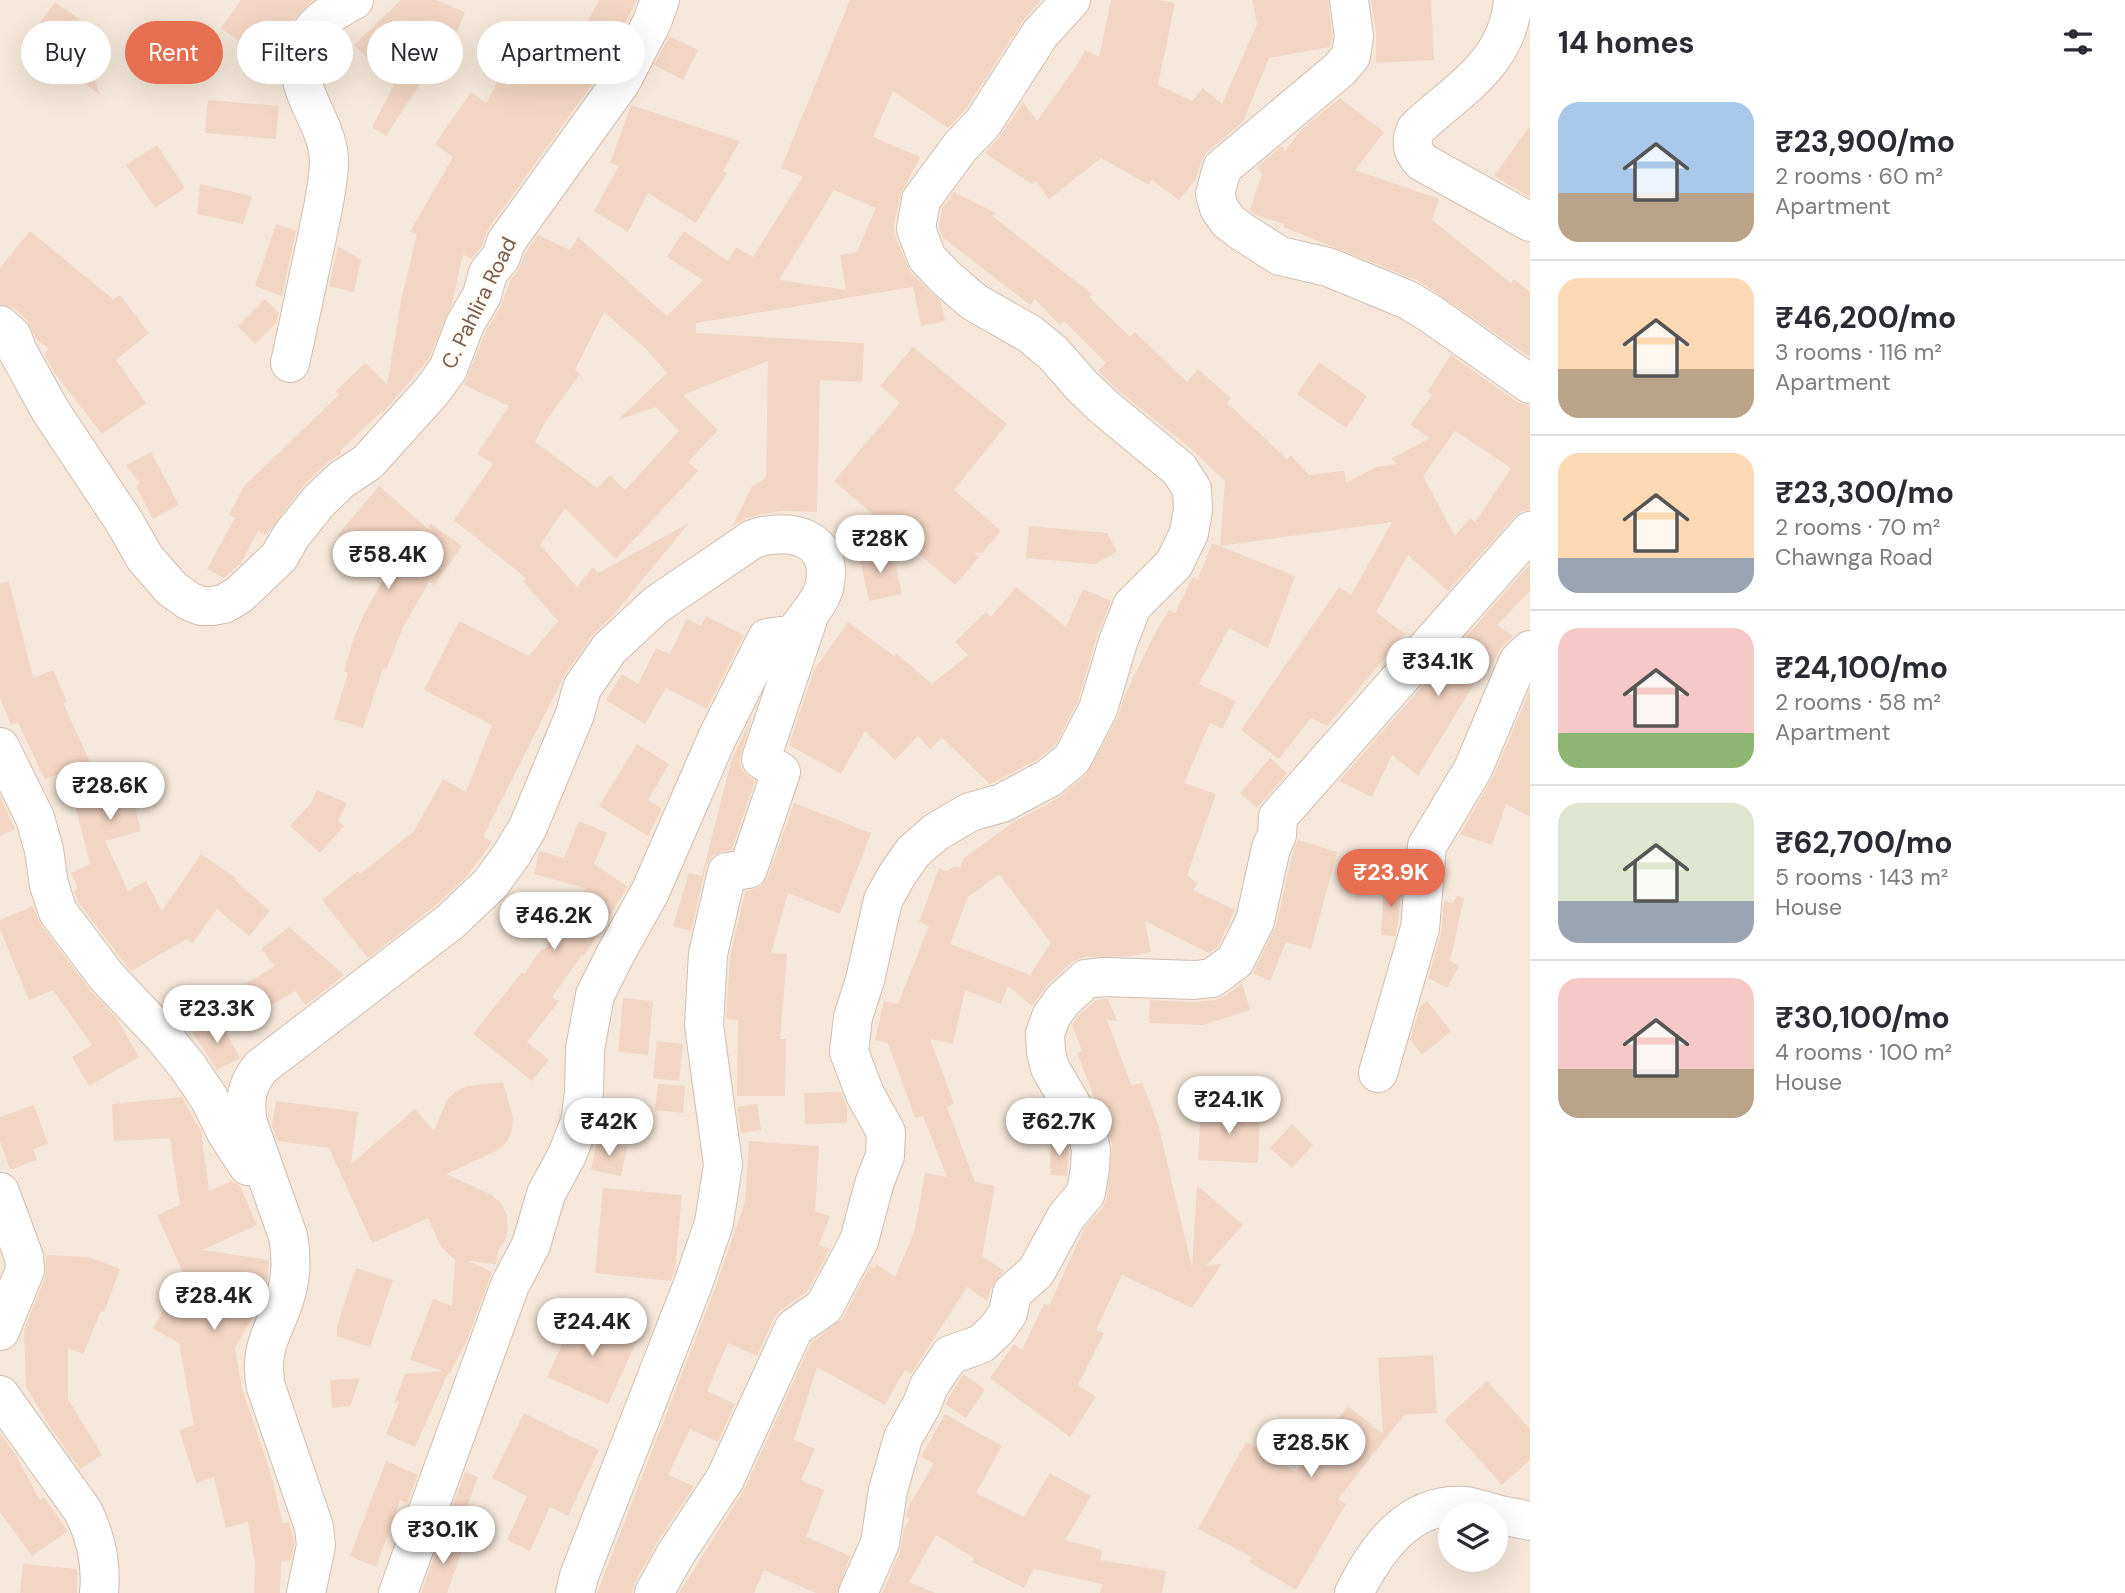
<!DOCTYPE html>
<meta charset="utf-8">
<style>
body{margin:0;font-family:"DM Sans",sans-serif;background:#f2f2f3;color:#2b2b33;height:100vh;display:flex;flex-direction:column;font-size:26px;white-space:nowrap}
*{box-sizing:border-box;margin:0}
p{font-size:23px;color:#7c7c81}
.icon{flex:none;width:38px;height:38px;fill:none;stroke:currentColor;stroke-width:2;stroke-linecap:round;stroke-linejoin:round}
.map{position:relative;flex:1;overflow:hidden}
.side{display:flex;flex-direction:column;background:#fff;width:595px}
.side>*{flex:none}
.banner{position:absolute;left:21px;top:21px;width:665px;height:63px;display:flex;gap:14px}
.tools{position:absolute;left:1438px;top:1502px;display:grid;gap:14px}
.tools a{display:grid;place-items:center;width:70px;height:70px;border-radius:50%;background:#fff;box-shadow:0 7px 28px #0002;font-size:35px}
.price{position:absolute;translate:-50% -60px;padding:0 16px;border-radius:24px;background:#fff;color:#222;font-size:23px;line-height:46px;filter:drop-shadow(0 2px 4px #0008)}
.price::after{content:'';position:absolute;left:50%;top:42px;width:21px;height:16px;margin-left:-10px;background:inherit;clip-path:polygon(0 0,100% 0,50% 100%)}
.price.active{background:#e76f51;color:#fff}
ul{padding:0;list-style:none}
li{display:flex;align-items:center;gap:21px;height:175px;padding:0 28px}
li+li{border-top:2px solid #e1e1e2}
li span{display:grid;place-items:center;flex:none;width:196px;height:140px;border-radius:21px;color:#555}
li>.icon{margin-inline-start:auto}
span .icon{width:84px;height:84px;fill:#fffc;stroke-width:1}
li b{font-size:30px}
h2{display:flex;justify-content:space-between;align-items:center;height:84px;padding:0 28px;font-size:30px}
.chip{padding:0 24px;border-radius:32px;background:#fff;box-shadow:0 7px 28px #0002;font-size:24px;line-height:63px}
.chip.active{background:#e76f51;color:#fff}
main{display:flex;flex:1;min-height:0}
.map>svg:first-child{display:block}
.residential{fill:#f5e8da;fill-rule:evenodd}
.building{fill:#f3d5c3;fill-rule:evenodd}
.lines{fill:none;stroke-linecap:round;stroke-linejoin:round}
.minor-casing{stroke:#d1beb0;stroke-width:40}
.minor{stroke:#fff;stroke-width:38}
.labels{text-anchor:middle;stroke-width:5;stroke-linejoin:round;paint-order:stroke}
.street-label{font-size:21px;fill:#7a5c4d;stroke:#fffaf3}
</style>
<main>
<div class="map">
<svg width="1530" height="1593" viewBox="0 0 1530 1593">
<rect width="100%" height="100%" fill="#fdf6ec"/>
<!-- residential -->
<path class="residential" d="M0,0H1530V1593H0ZM1451,1514H1496V1559H1451Z"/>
<!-- building -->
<path class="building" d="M241,0H313L291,22L280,49L258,81L256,54L221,28Z
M401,0H436L465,12L456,34L453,33L386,136L372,127L394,85L354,45Z
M599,0H637L598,76L488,229L482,246L471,259L463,254L452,303L429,359L381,415L382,411L340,451L342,453L326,464L304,485L266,535L258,531L241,563L224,578L207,569L235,518L229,515L244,486L339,395L336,391L365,363L387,385L402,296L417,234L410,232L453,157L435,144L471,92L486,103L526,29L570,54Z
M850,0H1041L1022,22L966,109L948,128L893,91L873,137L920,157L900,196L894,225L895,236L911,273L941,302L945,321L921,326L913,287L696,323V333L864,343L862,382L820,380L817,512L781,511L762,514L747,518L732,527L752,486L766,478L768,361L683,395L718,430L688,462L698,471L616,559L565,508L540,545L577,587L593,567L598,573L689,523L615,613L591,637L564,676L483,837L492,842L468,875L436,905L368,958L322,900L358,871L360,874L414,831L443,779L466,792L492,725L424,690L459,621L529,656L558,621L523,581L526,578L454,520L493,464L477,454L509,406L464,385L485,333L501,306L510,281L518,270L526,252L538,235L570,250L578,237L667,316L703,280L667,257L684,231L728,261L736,247L753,257L803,177L781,168ZM834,190L876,208L857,252L840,255L846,290L779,280ZM604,312L646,349L667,373L618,420L656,407L679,431L625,490L610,475L597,488L535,442L546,421L580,374L575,370Z
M1111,0H1159L1175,3L1158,85L1192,101L1203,88L1222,104L1257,24L1252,0H1328L1332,36L1330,47L1269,58L1243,122L1207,152L1201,162L1196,179L1179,200L1152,180L1149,185L1101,158L1049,199L1036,181L1032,184L985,153L1001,135L1023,102L1037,121L1077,65L1085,50L1099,57Z
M1371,0H1431L1434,60L1376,63V33Z
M55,2L99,34L86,53L100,95L27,41Z
M669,36L698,50L683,80L654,65Z
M1340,98L1384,132L1355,170L1439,199L1432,220L1511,283L1514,279L1530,292V357L1419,281L1283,227L1284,224L1256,215L1250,210L1262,174L1257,167L1282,146L1285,151L1301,130Z
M208,100L279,106L276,139L205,133Z
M631,105L740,141L723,171L727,173L696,223L648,193L628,232L594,211L619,166L610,163Z
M1530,126V197L1494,176Z
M157,145L185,188L155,208L126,165Z
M200,184L252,196L243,224L197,214Z
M954,192L996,213L992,216L1092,294L1089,297L1130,337L1135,332L1187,382L1198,369L1231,398L1227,403L1287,459L1291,455L1309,475L1344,471L1346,483L1376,467L1398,464L1391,459L1430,438L1410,425L1432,395L1427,392L1451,355L1517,402L1530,406V510L1522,511L1514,517L1448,591L1408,555L1376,612L1405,634L1327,726L1311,718L1279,759L1241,730L1339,587L1351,595L1392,522L1220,546L1225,481L1189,447L1119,391L1098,371L1106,363L1064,321L1060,325L1035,299L1030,305L942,237L939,227L942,209ZM1455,431L1511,468L1475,522L1470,518L1455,536L1423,476Z
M276,224L296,231L282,296L255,286Z
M30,231L113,299L120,295L149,333L116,360L146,403L102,434L53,371L44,353L49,349L36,339L27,320L14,308L0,304V268Z
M338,246L361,260L354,292L329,286Z
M265,299L279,313L276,323L255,344L238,326Z
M913,347L1007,424L954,490L1001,531L982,553H974L979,557L955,585L834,481L900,403L880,386Z
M1319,362L1367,396L1346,428L1297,394Z
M151,452L179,505L153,519L136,486L140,483L126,465Z
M379,486L428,529L431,524L462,546L434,585L429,582L403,627L386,670L383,668L363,728L334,719L348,673L344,672L353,640L365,612L385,576L338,535Z
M1029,526L1107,533L1117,551L1095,564L1026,558Z
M1212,543L1295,576L1268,648L1229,628L1199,684L1236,701L1222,729L1210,723L1184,783L1216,794L1187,875L1198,884L1193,890L1235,910L1218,947L1209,953L1145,921L1151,952L1131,956L1084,957L1072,962L1047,985L1032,1006L1008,986L1001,1004L965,990L953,1044L930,1039L954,1104L947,1107L975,1182L995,1186L982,1256L1004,1271L991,1288L987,1301L967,1287L911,1374L905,1370L885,1405L817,1367L794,1440L815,1449L801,1480L824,1490L806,1537L850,1556L837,1593H816L764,1570L754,1593H679L745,1488L811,1343L843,1318L870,1266L874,1268L876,1264L895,1277L914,1233L925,1173L947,1177L923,1116L915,1118L888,1043L875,1040L884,1001L898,1004L929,926L919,922L939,868L947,871L955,866L960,868L964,858L1012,823L1060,797L1086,775L1117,719L1125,695L1153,637L1169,610L1175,613L1193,577L1198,579ZM999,874L1051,943L1030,975L950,944L968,897Z
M892,549L902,594L869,601L859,556Z
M1530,564V591L1497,625L1513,636L1502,647L1488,671L1484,668L1418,776L1392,755L1372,797L1339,781Z
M9,582L33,678L53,670L67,702L63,703L97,777L126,770L141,831L105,841L128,891L146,881L162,911L201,854L237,879L236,881L270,911L249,936L217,909L193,943L187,939L131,971L78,902L74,890L78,888L71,873L90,864L66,770L45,780L18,722L11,725L0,698V583Z
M1016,587L1066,627L1083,589L1111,601L1097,636L1078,701L1055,745L1037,760L990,784L942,738L930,749L918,736L895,760L865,731L841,774L789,745L814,670L848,622L894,656L896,653L932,684L968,655L955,642L986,612L991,617Z
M706,616L744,635L707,709L666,688L645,724L606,700L622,674L638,684L656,648L670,654L687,619L701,626Z
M1530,690V817L1506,804L1492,845L1460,834L1493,777Z
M752,717L739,761L743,771L755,781L732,849L713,855L706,866L691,931L673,926L689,873L702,876L732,758Z
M637,744L669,764L648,800L662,809L648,836L599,806Z
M1270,758L1287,773L1257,808L1240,793Z
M317,790L347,803L338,821L344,826L320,853L290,826L311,803Z
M0,796L15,829L0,836Z
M794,803L871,833L840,914L788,893L771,953L787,954L780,1039H786L785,1096H737L738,1020L726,1019L730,957L745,892L761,886L768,877Z
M579,821L607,833L594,864L628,887L584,956L582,955L552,997L559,1001L527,1042L549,1060L532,1081L473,1034L522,972L524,974L542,948L544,950L586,888L534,874L539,851L564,858Z
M1298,840L1337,852L1311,949L1286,942L1270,981L1253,973L1276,926L1292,855Z
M1384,884L1402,885L1398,924L1395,936L1381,935Z
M1457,896L1464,898L1450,961L1459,966L1447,988L1428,978L1441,934L1444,901L1453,903Z
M33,906L41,925L90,990L117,1019L139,1057L89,1086L72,1057L92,1045L53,990L29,1000L0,929V920Z
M289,927L344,975L306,1005L295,991L252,1017L236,990L275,966L261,949Z
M1242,983L1250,1010L1203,1025L1149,1023L1150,1000L1194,1002L1215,1000L1225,996Z
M623,998L653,1001L648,1055L618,1052Z
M1108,999L1117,1021L1107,1020L1131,1085L1142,1083L1158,1124L1192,1267L1197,1185L1243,1225L1206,1266L1222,1264L1192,1308L1122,1275L1096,1330L1104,1333L1078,1385L1096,1397L1070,1437L990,1378L1014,1344L1022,1350L1044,1304L1049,1306L1084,1229L1103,1207L1107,1197L1112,1145L1108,1126L1098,1107L1077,1053L1082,1051L1072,1025L1079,1015L1096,1000Z
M1427,1001L1451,1031L1422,1055L1410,1040L1420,1007Z
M219,1019L240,1058L217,1070L193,1033Z
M657,1041L683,1044L679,1081L653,1078Z
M503,1082L513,1117L512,1130L507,1142L498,1150L446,1174L492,1195L502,1205L507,1216L508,1229L505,1241L498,1251L496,1264L468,1261L492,1272L467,1340L450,1373H448L415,1447L386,1434L399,1402L394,1403L405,1374L443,1371L410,1360L433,1299L452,1306L455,1260L441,1247L428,1218L372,1243L329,1148L278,1141L272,1126L276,1101L358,1112L351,1164L415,1109L434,1131L447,1100L456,1091L468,1086Z
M658,1084L685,1086L683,1113L655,1110Z
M841,1092L847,1107V1123L805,1124L804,1093Z
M182,1097L201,1131L209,1191L232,1181L240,1186L257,1225L202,1250L269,1260L267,1281L260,1304L235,1348L242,1389L270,1471L283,1523L289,1522L293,1536L294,1545L291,1560L281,1562L280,1593H254L255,1563L248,1522L226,1528L214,1477L196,1483L179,1430L194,1425L179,1343L153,1329L183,1273L157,1215L180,1205L170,1138L114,1141L112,1104Z
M757,1104L761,1130L741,1133L737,1107Z
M34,1105L48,1144L33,1149L37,1160L10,1170L0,1141V1117Z
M1201,1109L1260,1112L1258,1163L1198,1160Z
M1292,1124L1313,1145L1292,1168L1270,1148Z
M1051,1140H1067L1069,1152L1067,1176L1050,1175Z
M597,1141L627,1147L621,1176L591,1170Z
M749,1141L819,1146L815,1211L830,1216L819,1245L830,1249L807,1292L781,1310L774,1318L757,1356L728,1343L707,1391L735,1404L718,1442L690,1429L668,1475L694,1486L656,1544L635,1582L632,1593H597L714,1291L745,1202Z
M603,1188L682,1195L675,1270L671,1281L595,1273Z
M46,1255L88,1257L120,1269L104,1312L101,1311L83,1354L68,1348V1399L102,1455L80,1469L50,1427L26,1387L24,1329L45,1278Z
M356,1268L393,1280L370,1347L337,1336V1326Z
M577,1311L638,1338L608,1404L547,1377Z
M1433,1355L1437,1413L1404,1415L1338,1499L1346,1504L1296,1590L1249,1562L1252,1557L1198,1529L1246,1442L1296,1472L1348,1406L1383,1434L1378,1358Z
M963,1374L985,1389L966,1418L945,1404Z
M360,1378L350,1406L332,1408L330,1380Z
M1487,1381L1530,1429V1460L1502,1485L1444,1420Z
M524,1413L599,1450L568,1516L550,1507L530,1551L507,1540L527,1496L492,1478Z
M945,1414L1002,1446L976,1493L1024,1517L1050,1473L1091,1496L1065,1540L1102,1550L1100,1560L1166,1571L1162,1593H1100L1102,1584L1034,1569L1024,1588L972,1562L974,1558L936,1535L909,1582L935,1593H882L900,1552L904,1529L910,1519L906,1517L908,1507L934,1464L921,1457Z
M0,1433L15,1454L40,1500L44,1497L68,1531L32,1556L0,1512Z
M386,1461L418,1475L407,1503L400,1500L376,1567L350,1556Z
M465,1472L478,1477L461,1523L448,1518Z
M442,1535L465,1543L447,1593H421Z
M23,1564L77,1569V1593H20Z"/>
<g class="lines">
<!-- minor casing -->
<g class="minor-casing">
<path id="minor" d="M1349,0L1354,36L1351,56L1340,69L1222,168L1215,194L1219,208L1228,221L1241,231L1280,256L1328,267L1408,300L1431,314L1530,384
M1513,0C1508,64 1458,89 1416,129C1410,143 1412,151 1422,162L1530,222
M0,325L12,336L17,350L50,410L125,523L145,558L172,589L189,601L201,606H212L224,604L239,595L279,557L291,536L319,501L341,480L368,462L432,391L448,369L465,324L482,295L488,273L501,257L506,242L621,82L652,22L660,0
M290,363C299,323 307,283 316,242C321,216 328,190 329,163C330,123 291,91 302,50C309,25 332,12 354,0
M0,747L35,818L44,850L49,885L58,912L107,977L163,1036L188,1067L209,1098L227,1134L248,1166
M1378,1073L1420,928L1427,846L1473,769L1518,662L1530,650
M0,1192L24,1257L25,1270L0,1331
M0,1395L83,1511C96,1537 102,1564 99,1593
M1496,1514L1530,1521
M306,1593L316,1546L314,1527L266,1387C257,1341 280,1326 288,1286C292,1269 291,1253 288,1236L248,1123C244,1101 246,1085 261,1067L450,922L491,883L512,854L528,827L575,714L582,688L609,649L656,605L753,539C791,526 836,538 824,588C820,603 803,621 794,634L767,638L717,738L650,892L616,953L595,995L585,1049L584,1093L580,1122L567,1155L546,1194L531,1245L510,1285L398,1593
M575,1593L579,1576L693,1284L714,1223L723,1165L704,1025L708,954L727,872L748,869L781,772L761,759L810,613
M654,1593L675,1555L725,1479L794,1328L824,1307L859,1241L875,1181L885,1156L886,1132L865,1094L849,1052L853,1017L865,980L883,900L897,875L913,852L936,832L970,812L1002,803L1049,778L1072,759L1098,709L1118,642L1132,606L1174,564L1189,533L1193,510L1192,489L1179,469L1104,407L1082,386L1053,353L1030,334L974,302L946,278L927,258L916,229L921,200L960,147L983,123L1040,34L1071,0
M858,1593L880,1543L888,1490L903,1438L922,1404L929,1386L950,1355L981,1344L997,1329L1008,1313L1012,1293L1036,1272L1066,1217L1086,1193L1090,1168L1091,1150L1087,1131L1050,1068L1046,1052L1045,1034L1051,1017L1062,1001L1086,979L1104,977L1195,980L1212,978L1235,961L1255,921L1271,848L1277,835L1278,817L1530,531
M1354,1593C1376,1549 1409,1502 1464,1506C1474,1507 1486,1511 1496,1514"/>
</g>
<!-- minor -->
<use href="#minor" class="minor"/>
</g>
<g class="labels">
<!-- street labels -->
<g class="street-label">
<text transform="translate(479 303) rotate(-64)" y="7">C. Pahlira Road</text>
</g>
</g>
</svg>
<div class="tools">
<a><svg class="icon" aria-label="layers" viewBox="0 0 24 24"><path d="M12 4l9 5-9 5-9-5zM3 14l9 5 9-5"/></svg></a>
</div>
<b class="price" style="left:880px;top:575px">₹28K</b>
<b class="price" style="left:388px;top:591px">₹58.4K</b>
<b class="price" style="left:1438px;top:698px">₹34.1K</b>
<b class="price" style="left:110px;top:822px">₹28.6K</b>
<b class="price active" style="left:1391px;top:909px">₹23.9K</b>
<b class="price" style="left:554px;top:952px">₹46.2K</b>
<b class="price" style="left:217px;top:1045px">₹23.3K</b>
<b class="price" style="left:1229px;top:1136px">₹24.1K</b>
<b class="price" style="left:609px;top:1158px">₹42K</b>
<b class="price" style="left:1059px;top:1158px">₹62.7K</b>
<b class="price" style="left:214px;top:1332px">₹28.4K</b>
<b class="price" style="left:592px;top:1358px">₹24.4K</b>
<b class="price" style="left:1311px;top:1479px">₹28.5K</b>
<b class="price" style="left:443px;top:1566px">₹30.1K</b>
<div class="banner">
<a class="chip">Buy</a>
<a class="chip active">Rent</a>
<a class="chip">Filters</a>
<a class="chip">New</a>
<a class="chip">Apartment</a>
</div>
</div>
<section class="side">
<h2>14 homes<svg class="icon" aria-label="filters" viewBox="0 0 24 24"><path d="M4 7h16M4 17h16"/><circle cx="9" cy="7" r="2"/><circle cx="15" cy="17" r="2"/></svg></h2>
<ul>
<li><span style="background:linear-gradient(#a9c7e8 65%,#b9a48a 0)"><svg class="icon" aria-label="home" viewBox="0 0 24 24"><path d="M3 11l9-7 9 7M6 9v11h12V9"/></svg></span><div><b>₹23,900/mo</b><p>2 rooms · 60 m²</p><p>Apartment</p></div></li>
<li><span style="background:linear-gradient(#ffd9b3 65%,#b9a48a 0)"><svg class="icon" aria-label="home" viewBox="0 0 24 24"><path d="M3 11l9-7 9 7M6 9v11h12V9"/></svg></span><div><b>₹46,200/mo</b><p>3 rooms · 116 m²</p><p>Apartment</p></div></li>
<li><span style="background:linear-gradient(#ffd9b3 75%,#9aa5b1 0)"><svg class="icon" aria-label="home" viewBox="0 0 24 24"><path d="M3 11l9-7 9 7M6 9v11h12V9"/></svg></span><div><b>₹23,300/mo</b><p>2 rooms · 70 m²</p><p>Chawnga Road</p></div></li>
<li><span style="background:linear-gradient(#f6c9c9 75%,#8fb573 0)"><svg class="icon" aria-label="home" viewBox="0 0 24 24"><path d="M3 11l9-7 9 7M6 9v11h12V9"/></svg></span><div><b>₹24,100/mo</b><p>2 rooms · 58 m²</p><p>Apartment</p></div></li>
<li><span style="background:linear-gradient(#dfe7d0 70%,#9aa5b1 0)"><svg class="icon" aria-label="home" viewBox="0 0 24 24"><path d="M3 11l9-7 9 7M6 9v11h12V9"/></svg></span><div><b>₹62,700/mo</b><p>5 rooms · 143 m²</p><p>House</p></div></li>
<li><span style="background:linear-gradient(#f6c9c9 65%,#b9a48a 0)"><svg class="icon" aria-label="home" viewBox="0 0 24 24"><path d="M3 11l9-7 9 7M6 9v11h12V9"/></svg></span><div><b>₹30,100/mo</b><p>4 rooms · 100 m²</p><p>House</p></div></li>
</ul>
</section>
</main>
